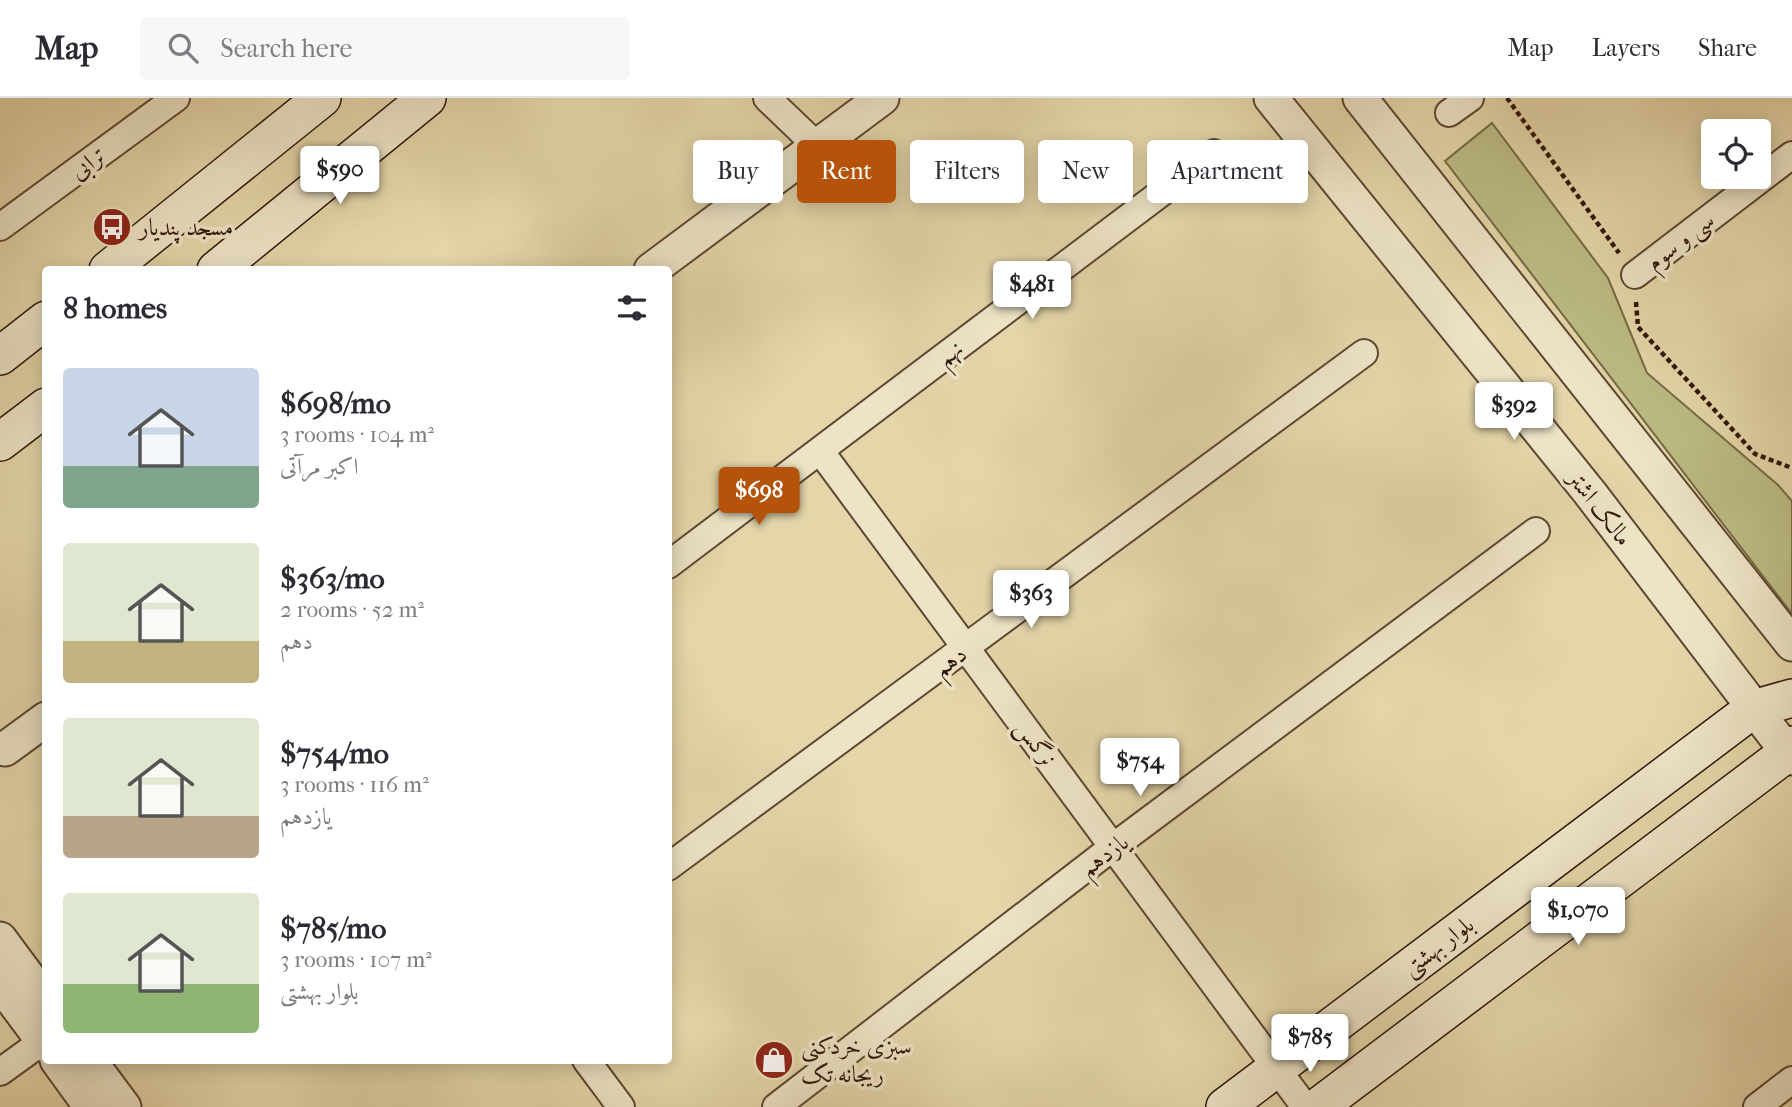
<!DOCTYPE html>
<meta charset="utf-8">
<style>
body{margin:0;font-family:"IM FELL French Canon",Amiri,serif;background:#f7f7f7;color:#2b2b33;height:100vh;display:flex;flex-direction:column;font-size:26px;white-space:nowrap}
*{box-sizing:border-box;margin:0}
p{font-size:23px;color:#7c7c81}
.icon{flex:none;width:38px;height:38px;fill:none;stroke:currentColor;stroke-width:2;stroke-linecap:round;stroke-linejoin:round}
.map{position:relative;flex:1;overflow:hidden}
.drawer{position:absolute;left:42px;top:168px;width:630px;height:798px;display:flex;flex-direction:column;background:#fff;border-radius:7px;box-shadow:0 4px 18px #0003}
.drawer>*{flex:none}
.hud{position:absolute;left:693px;top:42px;width:665px;height:63px;display:flex;gap:14px}
.tools{position:absolute;left:1701px;top:21px;display:grid;gap:14px}
.tools a{display:grid;place-items:center;width:70px;height:70px;border-radius:7px;background:#fff;box-shadow:0 4px 18px #0003;font-size:35px}
.price{position:absolute;translate:-50% -60px;padding:0 16px;border-radius:7px;background:#fff;color:#222;font-size:23px;line-height:46px;filter:drop-shadow(0 2px 4px #0008)}
.price::after{content:'';position:absolute;left:50%;top:42px;width:21px;height:16px;margin-left:-10px;background:inherit;clip-path:polygon(0 0,100% 0,50% 100%)}
.price.on{background:#b45309;color:#fff}
ul{padding:0;list-style:none}
li{display:flex;align-items:center;gap:21px;height:175px;padding:0 21px}
li span{display:grid;place-items:center;flex:none;width:196px;height:140px;border-radius:7px;color:#555}
li>.icon{margin-inline-start:auto}
span .icon{width:84px;height:84px;fill:#fffc;stroke-width:1}
li b{font-size:30px}
h2{display:flex;justify-content:space-between;align-items:center;height:84px;padding:0 21px;font-size:30px}
.tag{padding:0 24px;border-radius:7px;background:#fff;box-shadow:0 4px 18px #0003;font-size:24px;line-height:63px}
.tag.on{background:#b45309;color:#fff}
header{display:flex;align-items:center;gap:42px;box-sizing:border-box;height:98px;padding:0 35px;background:#fff;border-bottom:2px solid #e1e1e2}
header strong{font-size:33px}
nav{display:flex;gap:38px;margin-inline-start:auto;font-size:24px}
.search{width:490px;height:63px;background:#f7f7f7;display:flex;align-items:center;gap:18px;box-sizing:border-box;padding:0 24px;border-radius:7px;color:#7c7c81;font-size:26px}
.map>svg:first-child{display:block}
.green{fill:#bbbc83;stroke:#766a46;stroke-width:2}
.lines{fill:none;stroke-linecap:round;stroke-linejoin:round}
.minor-casing{stroke:#5e4732;stroke-width:30}
.tertiary-casing{stroke:#5e4732;stroke-width:37}
.secondary-casing{stroke:#31170a;stroke-width:40}
.path{stroke:#31170a;stroke-width:4.5;stroke-dasharray:5 3.5;stroke-linecap:butt}
.minor{stroke:#ede4c7;stroke-width:26}
.tertiary{stroke:#ede4c7;stroke-width:33}
.secondary{stroke:#ede4c7;stroke-width:37}
.labels{text-anchor:middle;stroke-width:7;stroke-linejoin:round;paint-order:stroke}
.street-label{font-size:24px;fill:#31170a;stroke:#ede4c7}
.poi-label{font-size:24px;fill:#31170a;stroke:#ede4c7;text-anchor:start}
</style>
<header>
<strong>Map</strong>
<div class="search"><svg class="icon" aria-label="search" viewBox="0 0 24 24"><circle cx="10" cy="10" r="6"/><path d="M15 15l6 6"/></svg>Search here</div>
<nav><a>Map</a><a>Layers</a><a>Share</a></nav>
</header>
<div class="map">
<svg width="1792" height="1009" viewBox="0 0 1792 1009">
<rect width="100%" height="100%" fill="#e4d6a9"/>
<filter id="stains"><feTurbulence type="fractalNoise" baseFrequency=".00286" numOctaves="4"/><feColorMatrix values="0 0 0 0 .2 0 0 0 0 .09 0 0 0 0 .02 0 0 0 .5 -.17"/></filter>
<radialGradient id="worn" r=".72"><stop offset=".6" stop-color="#630" stop-opacity="0"/><stop offset="1" stop-color="#630" stop-opacity=".3"/></radialGradient>
<!-- green -->
<path class="green" d="M1492,25L1608,180L1647,275L1778,387L1792,403V516L1445,63Z"/>
<g class="lines">
<!-- minor casing -->
<g class="minor-casing">
<path id="minor" d="M767,0L817,48
M1449,15L1470,0
M0,129L176,0
M1635,177L1792,57
M821,354L1305,1009
M668,467L1214,55
M668,769L1364,255
M586,962L621,1009
M0,974L43,943
M776,1009L1113,749L1536,433
M1757,1009L1792,982"/>
</g>
<!-- tertiary casing -->
<g class="tertiary-casing">
<path id="tertiary" d="M1271,0L1590,395L1792,660
M1360,0L1792,546
M651,172L882,0
M5,651L46,621
M0,841L46,903
M0,885L46,947
M57,962L91,1009
M89,962L124,1009"/>
</g>
<!-- secondary casing -->
<g class="secondary-casing">
<path id="secondary" d="M108,172L322,0
M216,172L427,0
M0,258L46,222
M0,344L46,309
M1225,1009L1753,611L1792,600
M1318,1009L1787,655L1792,647"/>
</g>
<!-- path -->
<path class="path" d="M1507,0L1619,155
M1636,204L1638,229L1755,356L1792,370"/>
<!-- minor -->
<use href="#minor" class="minor"/>
<!-- tertiary -->
<use href="#tertiary" class="tertiary"/>
<!-- secondary -->
<use href="#secondary" class="secondary"/>
</g>
<!-- icons -->
<defs>
<g id="bus-disc" transform="scale(2.0125)"><circle r="9.5" fill="#8f2418" stroke="#ede4c7"/><path d="M-5-6H5V4H4V6H2V4H-2V6H-4V4H-5ZM-3.5-4V0h7V-4ZM-3.5 1.2v1.5H-2V1.2ZM2 1.2v1.5H3.5V1.2Z" fill="#fff"/></g>
<g id="shop-disc" transform="scale(2.0125)"><circle r="9.5" fill="#8f2418" stroke="#ede4c7"/><path d="M-5-2.5h2.3a2.7 3.5 0 0 1 5.4 0H5L5.5 6h-11ZM-1.5-2.5h3a1.5 2.3 0 0 0-3 0Z" fill="#fff"/></g>
</defs>
<g fill-rule="evenodd">
<use href="#bus-disc" x="112" y="129"/>
<use href="#shop-disc" x="774" y="962"/>
</g>
<g class="labels">
<!-- street labels -->
<g class="street-label">
<text transform="translate(88 65) rotate(-36)" y="8">ترابی</text>
<text transform="translate(1680 143) rotate(-38)" y="8">سی و سوم</text>
<text transform="translate(950 255) rotate(-37)" y="8">نهم</text>
<text transform="translate(1600 410) rotate(52)" y="8">مالک اشتر</text>
<text transform="translate(950 563) rotate(-36)" y="8">دهم</text>
<text transform="translate(1036 645) rotate(53)" y="8">نرگس</text>
<text transform="translate(1104 757) rotate(-37)" y="8">یازدهم</text>
<text transform="translate(1438 848) rotate(-37)" y="8">بلوار بهشتی</text>
</g>
<!-- poi labels -->
<g class="poi-label">
<text x="139" y="137">مسجد پندیار</text>
<text x="801" y="956">سبزی خردکنی<tspan x="801" dy="28">ریجانه تک</tspan></text>
</g>
</g>
<rect width="100%" height="100%" filter="url(#stains)"/>
<rect width="100%" height="100%" fill="url(#worn)"/>
</svg>
<div class="tools">
<a><svg class="icon" aria-label="locate" viewBox="0 0 24 24"><circle cx="12" cy="12" r="6"/><path d="M12 2v4M12 18v4M2 12h4M18 12h4"/></svg></a>
</div>
<b class="price" style="left:340px;top:108px">$590</b>
<b class="price" style="left:1032px;top:223px">$481</b>
<b class="price" style="left:1514px;top:344px">$392</b>
<b class="price on" style="left:759px;top:429px">$698</b>
<b class="price" style="left:1031px;top:532px">$363</b>
<b class="price" style="left:1140px;top:700px">$754</b>
<b class="price" style="left:1578px;top:849px">$1,070</b>
<b class="price" style="left:1310px;top:976px">$785</b>
<div class="hud">
<a class="tag">Buy</a>
<a class="tag on">Rent</a>
<a class="tag">Filters</a>
<a class="tag">New</a>
<a class="tag">Apartment</a>
</div>
<section class="drawer">
<h2>8 homes<svg class="icon" aria-label="filters" viewBox="0 0 24 24"><path d="M4 7h16M4 17h16"/><circle cx="9" cy="7" r="2"/><circle cx="15" cy="17" r="2"/></svg></h2>
<ul>
<li><span style="background:linear-gradient(#c9d6e8 70%,#7fa58c 0)"><svg class="icon" aria-label="home" viewBox="0 0 24 24"><path d="M3 11l9-7 9 7M6 9v11h12V9"/></svg></span><div><b>$698/mo</b><p>3 rooms · 104 m²</p><p>اکبر مرآتی</p></div></li>
<li><span style="background:linear-gradient(#dfe7d0 70%,#c2b280 0)"><svg class="icon" aria-label="home" viewBox="0 0 24 24"><path d="M3 11l9-7 9 7M6 9v11h12V9"/></svg></span><div><b>$363/mo</b><p>2 rooms · 52 m²</p><p>دهم</p></div></li>
<li><span style="background:linear-gradient(#dfe7d0 70%,#b9a48a 0)"><svg class="icon" aria-label="home" viewBox="0 0 24 24"><path d="M3 11l9-7 9 7M6 9v11h12V9"/></svg></span><div><b>$754/mo</b><p>3 rooms · 116 m²</p><p>یازدهم</p></div></li>
<li><span style="background:linear-gradient(#dfe7d0 65%,#8fb573 0)"><svg class="icon" aria-label="home" viewBox="0 0 24 24"><path d="M3 11l9-7 9 7M6 9v11h12V9"/></svg></span><div><b>$785/mo</b><p>3 rooms · 107 m²</p><p>بلوار بهشتی</p></div></li>
</ul>
</section>
</div>
